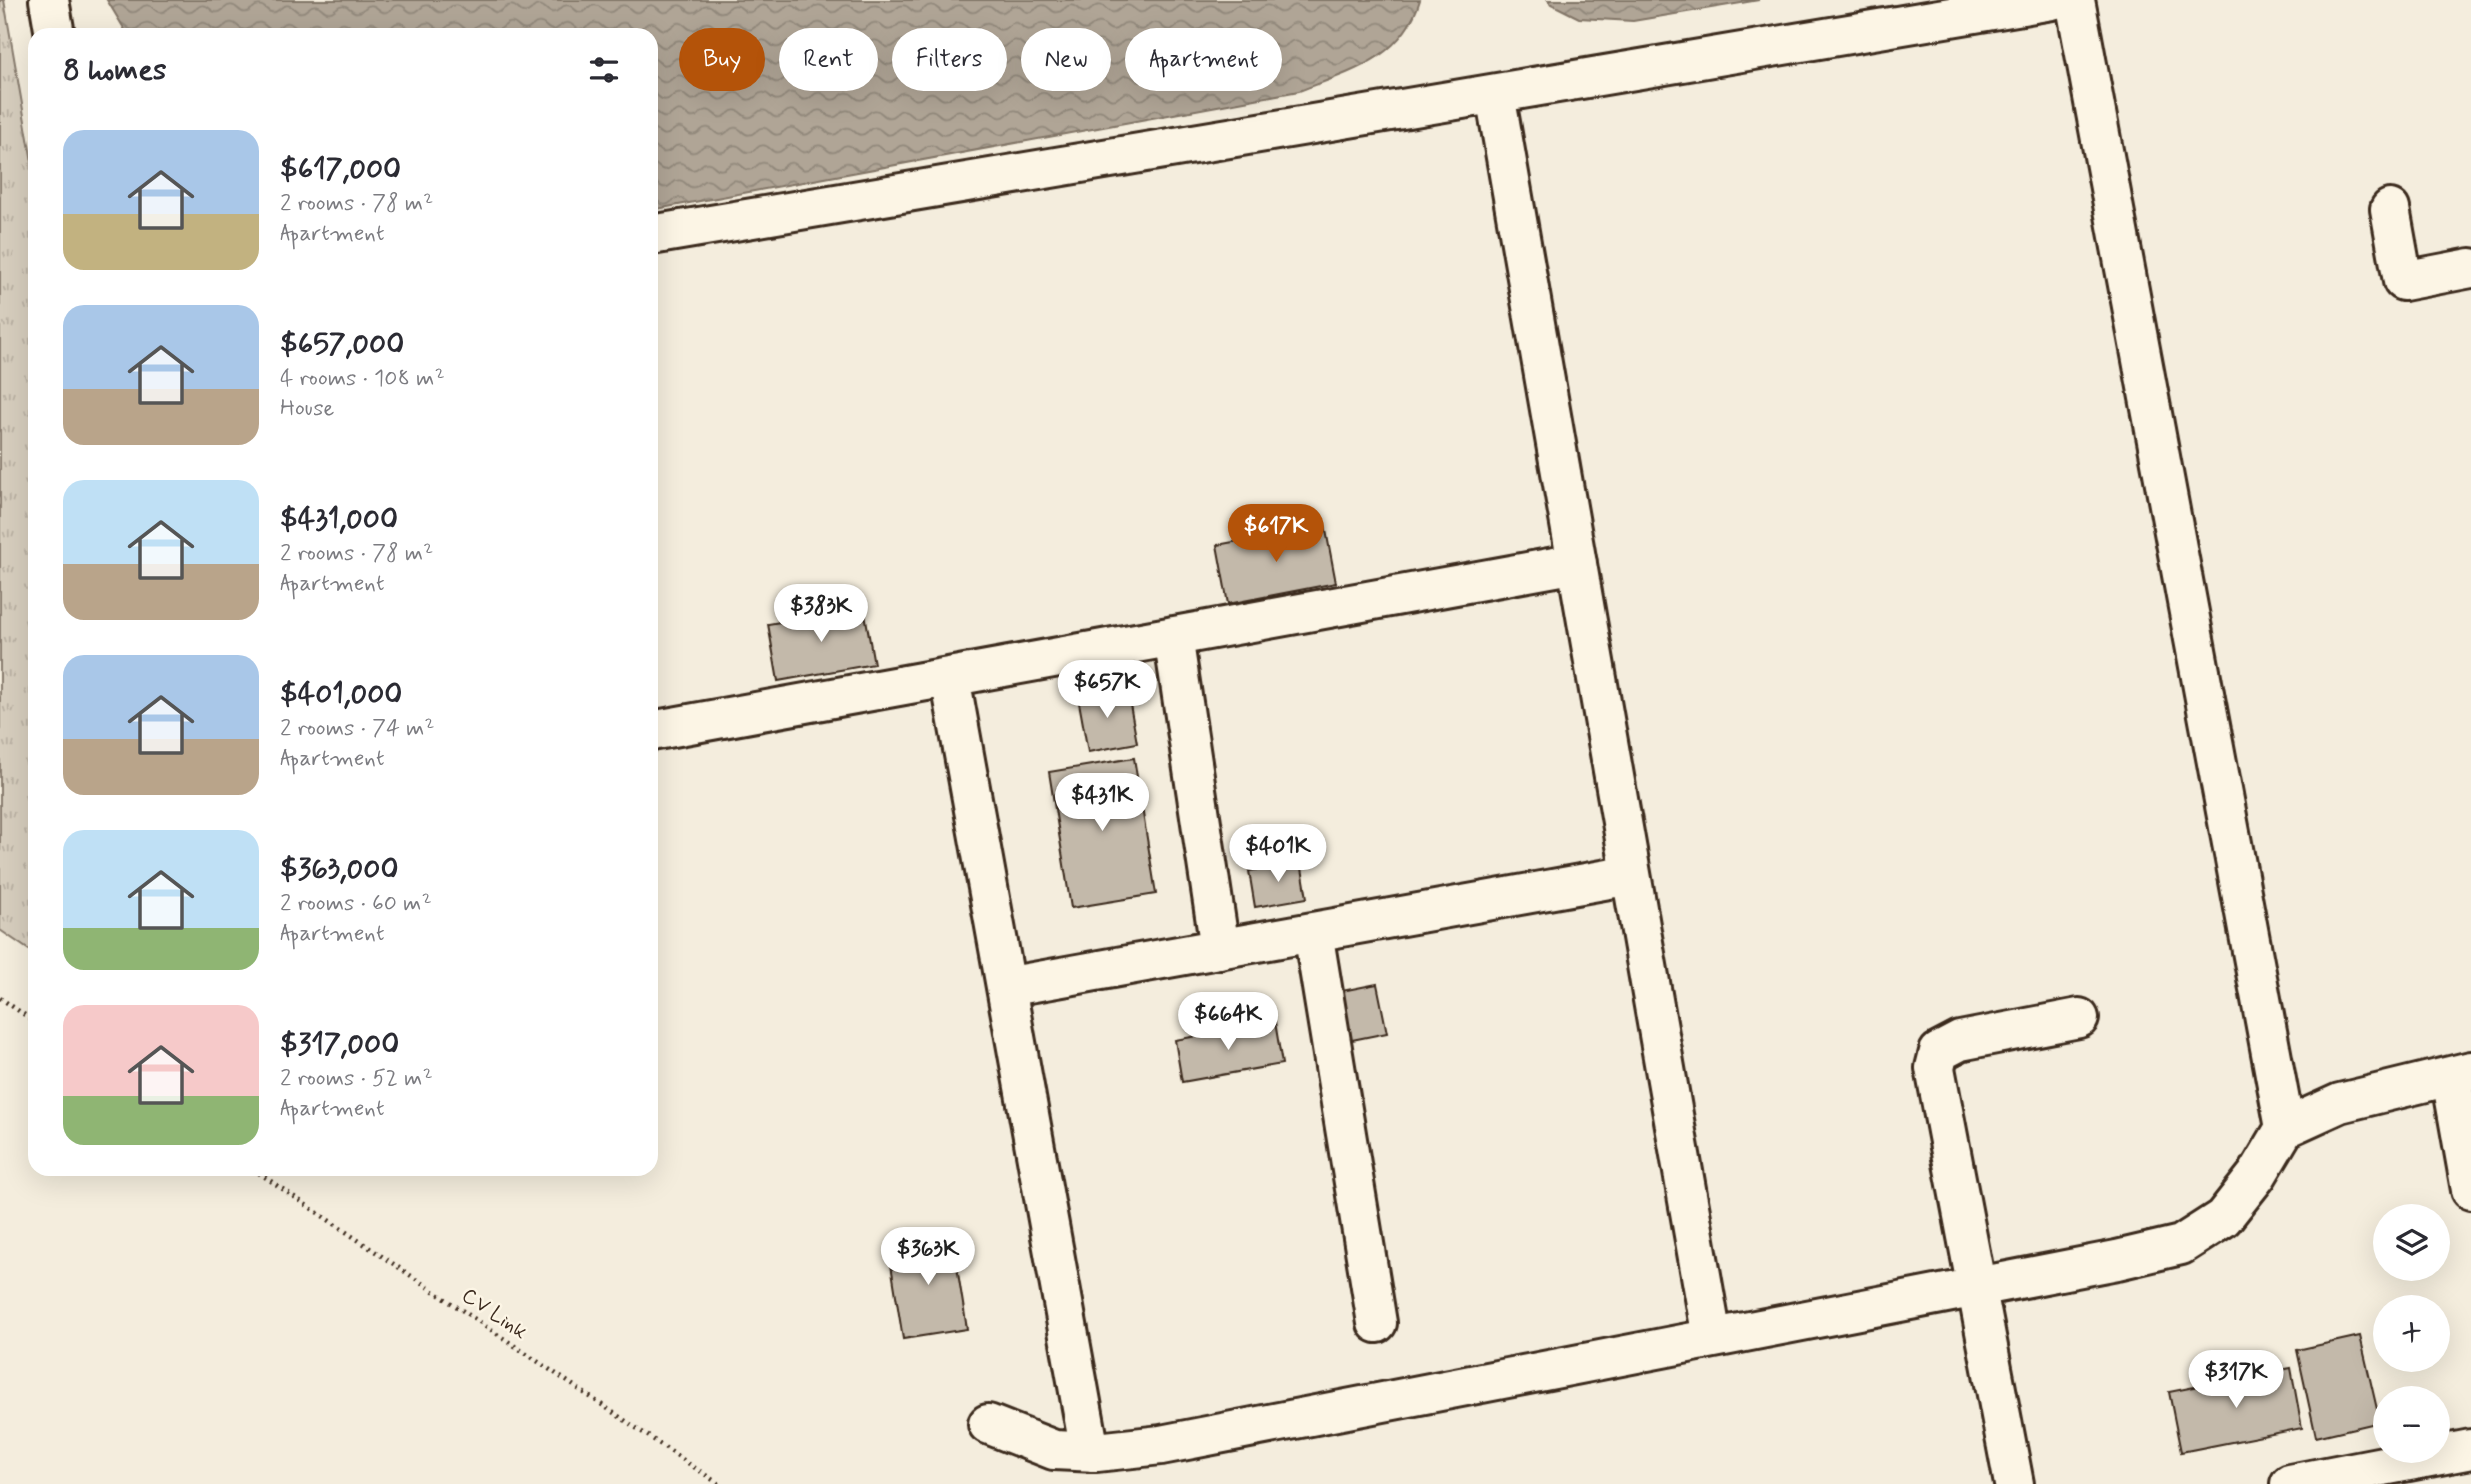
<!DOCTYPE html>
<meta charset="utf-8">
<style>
body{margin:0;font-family:Mynerve,sans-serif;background:#f2f2f3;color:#2b2b33;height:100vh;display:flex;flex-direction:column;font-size:26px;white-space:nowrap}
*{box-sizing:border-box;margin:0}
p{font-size:23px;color:#7c7c81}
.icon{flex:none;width:38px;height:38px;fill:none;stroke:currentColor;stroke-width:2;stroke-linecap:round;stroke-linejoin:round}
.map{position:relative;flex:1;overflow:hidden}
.side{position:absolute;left:28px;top:28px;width:630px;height:1148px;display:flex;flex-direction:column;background:#fff;border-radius:21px;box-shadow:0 7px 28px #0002}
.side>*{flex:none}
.guide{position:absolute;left:679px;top:28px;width:665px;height:63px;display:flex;gap:14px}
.buttons{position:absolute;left:2373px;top:1204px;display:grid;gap:14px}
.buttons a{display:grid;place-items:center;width:77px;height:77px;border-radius:50%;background:#fff;box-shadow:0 7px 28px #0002;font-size:35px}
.price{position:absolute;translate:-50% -60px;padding:0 16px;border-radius:24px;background:#fff;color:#222;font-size:23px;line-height:46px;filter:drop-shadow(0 2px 4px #0008)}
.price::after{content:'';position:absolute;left:50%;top:42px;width:21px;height:16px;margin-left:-10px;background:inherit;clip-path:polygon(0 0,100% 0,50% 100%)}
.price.active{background:#b45309;color:#fff}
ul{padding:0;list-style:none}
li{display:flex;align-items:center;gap:21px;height:175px;padding:0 35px}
li span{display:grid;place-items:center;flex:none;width:196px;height:140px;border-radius:21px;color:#555}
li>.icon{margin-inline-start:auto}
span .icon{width:84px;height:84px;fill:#fffc;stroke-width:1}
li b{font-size:30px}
h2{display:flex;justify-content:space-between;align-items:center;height:84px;padding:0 35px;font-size:30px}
.pill{padding:0 24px;border-radius:32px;background:#fff;box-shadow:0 7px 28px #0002;font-size:24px;line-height:63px}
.pill.active{background:#b45309;color:#fff}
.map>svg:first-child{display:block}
.grass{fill:url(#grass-tufts);stroke:#887c6e;stroke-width:2}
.water{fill:url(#water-waves);stroke:#817466;stroke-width:2}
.building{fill:#c3b9aa;stroke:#3b2a1e;stroke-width:2}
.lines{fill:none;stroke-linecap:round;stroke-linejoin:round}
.minor-casing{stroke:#3b2a1e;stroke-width:44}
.path{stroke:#3b2a1e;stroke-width:4.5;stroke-dasharray:2 5;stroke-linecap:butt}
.minor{stroke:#fcf5e5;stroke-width:38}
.labels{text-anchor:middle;stroke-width:5;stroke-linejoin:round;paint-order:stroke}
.street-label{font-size:21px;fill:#3b2a1e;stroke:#fcf5e5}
</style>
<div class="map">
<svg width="2471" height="1484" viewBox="0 0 2471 1484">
<defs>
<pattern id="grass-tufts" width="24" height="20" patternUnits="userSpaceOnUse" patternTransform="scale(1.75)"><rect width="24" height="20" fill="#d6cdbd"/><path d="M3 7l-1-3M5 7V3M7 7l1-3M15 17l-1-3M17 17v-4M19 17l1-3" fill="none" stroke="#b9b0a2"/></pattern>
<pattern id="water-waves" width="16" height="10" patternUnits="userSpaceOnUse" patternTransform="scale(1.75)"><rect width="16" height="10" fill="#b0a596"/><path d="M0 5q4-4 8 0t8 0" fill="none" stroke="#90877a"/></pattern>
</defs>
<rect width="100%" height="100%" fill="#f4eddd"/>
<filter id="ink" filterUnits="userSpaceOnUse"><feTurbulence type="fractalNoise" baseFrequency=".0143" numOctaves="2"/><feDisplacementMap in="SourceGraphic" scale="14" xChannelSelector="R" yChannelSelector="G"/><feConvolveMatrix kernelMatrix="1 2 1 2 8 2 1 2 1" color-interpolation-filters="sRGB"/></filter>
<g filter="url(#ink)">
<!-- grass -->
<path class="grass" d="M0,0H4L35,179V954L0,930Z"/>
<!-- water -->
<path class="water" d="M107,0H1420C1403,58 1350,72 1299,91L651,210V35H133L125,30Z
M1548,0H1759L1633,21L1579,18L1551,4Z"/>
<!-- building -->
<path class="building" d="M1325,525L1336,583L1228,604L1217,545Z
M864,608L874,664L778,681L768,624Z
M1127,688L1137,743L1088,752L1078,697Z
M1134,758L1156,894L1071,908L1049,772Z
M1301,862L1307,898L1255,907L1249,871Z
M1377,984L1387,1033L1347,1041L1337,992Z
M1275,1022L1282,1064L1182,1082L1175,1040Z
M952,1235L967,1329L903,1339L888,1246Z
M2360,1336L2380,1422L2316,1437L2297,1350Z
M2291,1368L2302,1428L2181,1452L2169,1392Z"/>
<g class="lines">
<!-- minor casing -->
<g class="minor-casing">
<path id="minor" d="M49,0L55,35
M2075,0L2285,1128
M1495,94L1712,1338
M2390,209L2403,281L2471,268
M651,235L2052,0
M1173,636L1220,949
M950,677L1090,1452
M651,731L1577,563
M1313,932L1377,1323
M1006,987L1631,875
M2451,1077L2471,1190
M988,1424L1054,1450L1097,1452L1161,1445L2117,1260L2181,1245L2223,1218L2257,1175L2285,1128L2340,1103L2471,1071
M2014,1484L1935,1068L1939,1052L1960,1041L2079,1018
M2290,1484L2471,1449"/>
</g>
<!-- path -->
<path class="path" d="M0,998L35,1022
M253,1169L719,1484"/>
<!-- minor -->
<use href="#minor" class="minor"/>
</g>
</g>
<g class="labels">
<!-- street labels -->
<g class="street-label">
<text transform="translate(495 1313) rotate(34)" y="7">CV Link</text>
</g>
</g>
</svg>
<div class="buttons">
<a><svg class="icon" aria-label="layers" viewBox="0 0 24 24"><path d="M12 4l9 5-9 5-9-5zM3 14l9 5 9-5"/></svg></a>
<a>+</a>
<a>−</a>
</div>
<b class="price active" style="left:1276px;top:564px">$617K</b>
<b class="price" style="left:821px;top:644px">$383K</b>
<b class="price" style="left:1107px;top:720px">$657K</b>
<b class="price" style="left:1102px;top:833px">$431K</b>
<b class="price" style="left:1278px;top:884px">$401K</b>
<b class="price" style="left:1228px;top:1052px">$664K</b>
<b class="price" style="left:928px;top:1287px">$363K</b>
<b class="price" style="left:2236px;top:1410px">$317K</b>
<div class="guide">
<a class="pill active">Buy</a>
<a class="pill">Rent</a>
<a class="pill">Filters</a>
<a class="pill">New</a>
<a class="pill">Apartment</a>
</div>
<section class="side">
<h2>8 homes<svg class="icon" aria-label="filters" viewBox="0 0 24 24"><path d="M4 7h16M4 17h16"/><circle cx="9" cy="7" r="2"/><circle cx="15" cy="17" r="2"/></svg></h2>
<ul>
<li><span style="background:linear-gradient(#a9c7e8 60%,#c2b280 0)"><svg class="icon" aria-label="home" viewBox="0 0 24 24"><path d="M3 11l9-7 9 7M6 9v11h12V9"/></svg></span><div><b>$617,000</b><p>2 rooms · 78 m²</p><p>Apartment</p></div></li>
<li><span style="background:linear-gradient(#a9c7e8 60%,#b9a48a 0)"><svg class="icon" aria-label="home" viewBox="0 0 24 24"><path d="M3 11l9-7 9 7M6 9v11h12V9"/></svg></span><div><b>$657,000</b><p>4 rooms · 108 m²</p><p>House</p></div></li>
<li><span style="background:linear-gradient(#bfe0f5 60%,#b9a48a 0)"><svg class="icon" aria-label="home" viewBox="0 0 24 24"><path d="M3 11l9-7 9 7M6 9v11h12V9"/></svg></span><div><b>$431,000</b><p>2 rooms · 78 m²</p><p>Apartment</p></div></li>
<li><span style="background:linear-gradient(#a9c7e8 60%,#b9a48a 0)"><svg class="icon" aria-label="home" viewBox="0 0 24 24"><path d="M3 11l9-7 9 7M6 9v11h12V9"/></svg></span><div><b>$401,000</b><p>2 rooms · 74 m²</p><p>Apartment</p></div></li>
<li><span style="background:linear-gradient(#bfe0f5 70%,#8fb573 0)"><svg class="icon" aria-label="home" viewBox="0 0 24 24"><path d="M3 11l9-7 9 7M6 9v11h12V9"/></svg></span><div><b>$363,000</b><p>2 rooms · 60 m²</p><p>Apartment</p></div></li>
<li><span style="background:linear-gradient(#f6c9c9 65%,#8fb573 0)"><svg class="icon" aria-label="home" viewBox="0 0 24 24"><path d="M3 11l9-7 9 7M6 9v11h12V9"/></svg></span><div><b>$317,000</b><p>2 rooms · 52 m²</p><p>Apartment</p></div></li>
</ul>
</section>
</div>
